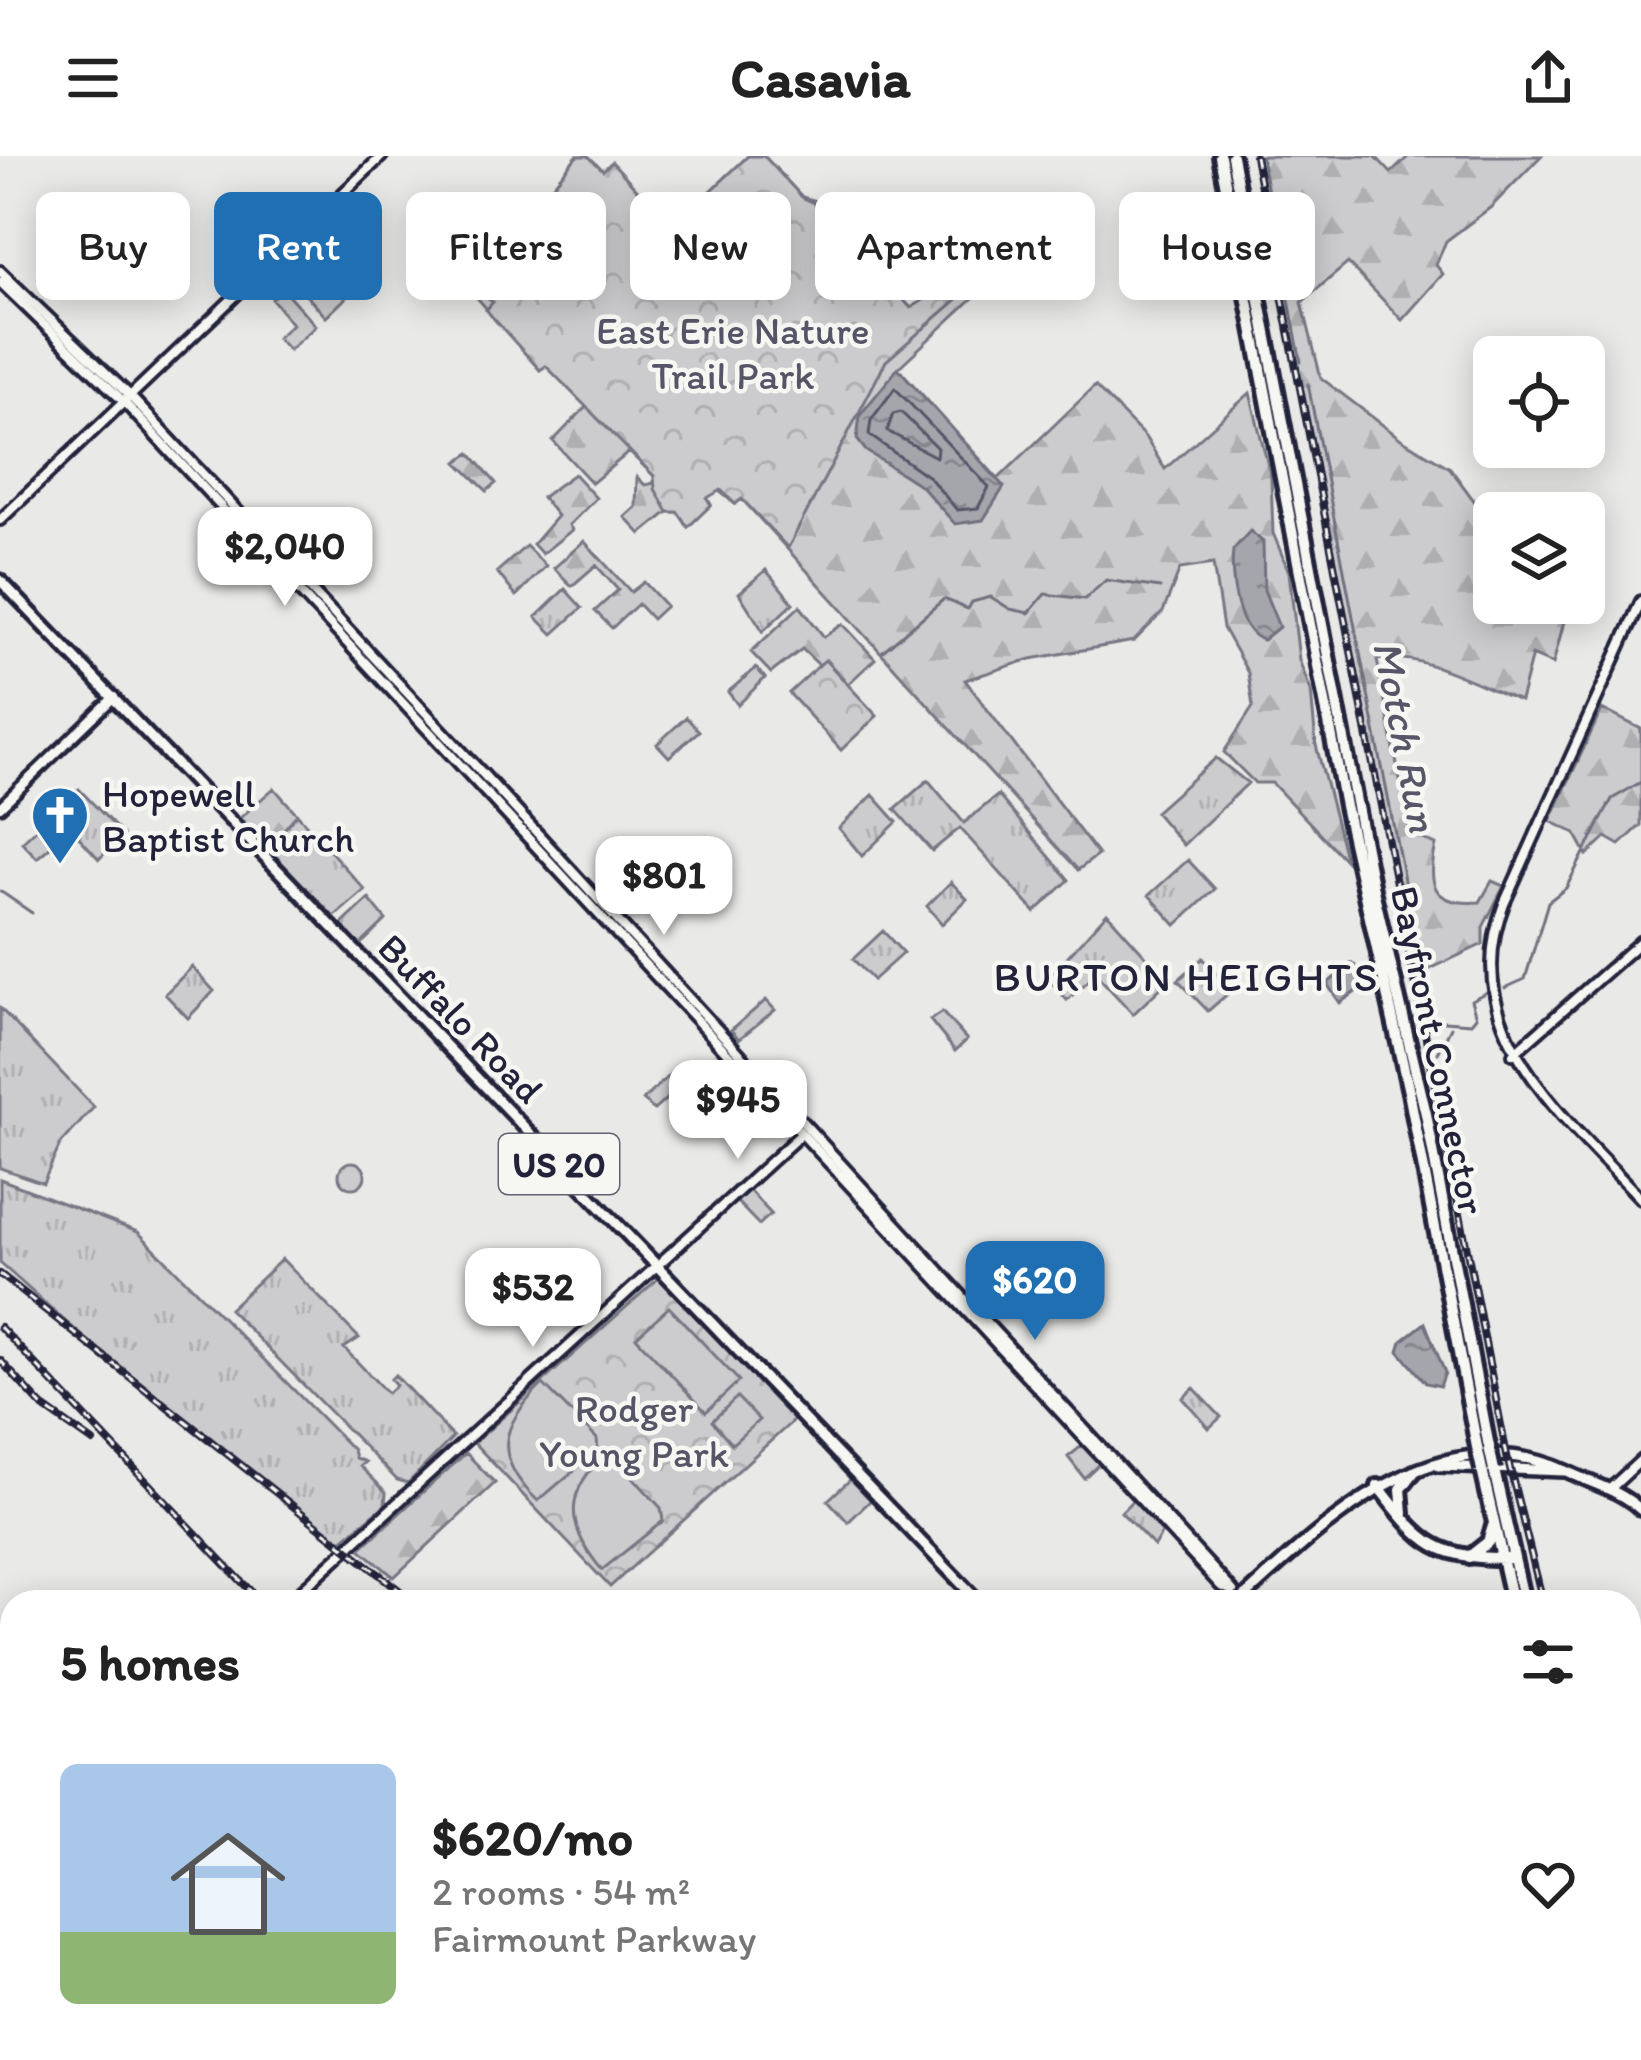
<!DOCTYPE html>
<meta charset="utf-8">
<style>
body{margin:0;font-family:Itim,sans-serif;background:#f6f6f6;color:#222;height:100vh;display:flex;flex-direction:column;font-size:45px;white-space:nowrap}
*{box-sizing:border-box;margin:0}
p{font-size:39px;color:#767676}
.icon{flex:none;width:66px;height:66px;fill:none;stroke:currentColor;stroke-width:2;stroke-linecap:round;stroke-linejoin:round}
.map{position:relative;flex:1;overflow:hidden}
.details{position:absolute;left:0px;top:1434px;width:1641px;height:471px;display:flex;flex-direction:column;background:#fff;border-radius:36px 36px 0 0;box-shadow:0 6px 30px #0003}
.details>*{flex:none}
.guide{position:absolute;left:36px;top:36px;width:1569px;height:108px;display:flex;gap:24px}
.tools{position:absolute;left:1473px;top:180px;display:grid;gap:24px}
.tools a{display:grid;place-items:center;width:132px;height:132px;border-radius:18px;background:#fff;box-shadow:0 6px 30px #0003;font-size:60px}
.price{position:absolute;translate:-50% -102px;padding:0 27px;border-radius:24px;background:#fff;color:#222;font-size:39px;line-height:78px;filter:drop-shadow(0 3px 6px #0008)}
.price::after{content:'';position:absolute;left:50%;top:72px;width:36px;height:27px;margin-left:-18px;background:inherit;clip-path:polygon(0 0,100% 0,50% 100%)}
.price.current{background:#1f6fb2;color:#fff}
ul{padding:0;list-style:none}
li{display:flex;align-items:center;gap:36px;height:300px;padding:0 60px}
li span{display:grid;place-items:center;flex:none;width:336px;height:240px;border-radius:18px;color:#555}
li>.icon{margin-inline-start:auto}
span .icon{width:144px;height:144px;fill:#fffc;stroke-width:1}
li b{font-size:51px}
h2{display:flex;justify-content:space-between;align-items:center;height:144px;padding:0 60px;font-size:51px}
.pill{padding:0 42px;border-radius:18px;background:#fff;box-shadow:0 6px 30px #0003;font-size:42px;line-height:108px}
.pill.current{background:#1f6fb2;color:#fff}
header{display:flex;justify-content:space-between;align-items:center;height:156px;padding:0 60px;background:#fff;font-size:54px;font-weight:700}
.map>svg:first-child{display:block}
.grass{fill:url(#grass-tufts);stroke:#777784;stroke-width:3}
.forest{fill:url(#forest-firs);stroke:#777784;stroke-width:3}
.park{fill:url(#park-crowns);stroke:#777784;stroke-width:3}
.garden{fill:#ccccce;stroke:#777784;stroke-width:3}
.water{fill:url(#water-ripples);stroke:#71717f;stroke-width:3}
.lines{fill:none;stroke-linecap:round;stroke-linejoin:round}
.shore{stroke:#565668;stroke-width:3}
.stream{stroke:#71717f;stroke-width:3}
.secondary-casing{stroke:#22223b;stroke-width:16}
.primary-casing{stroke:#22223b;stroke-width:18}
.highway-casing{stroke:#22223b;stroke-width:20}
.secondary{stroke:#f6f6f2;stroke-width:8}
.primary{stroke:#f6f6f2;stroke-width:9}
.highway{stroke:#f6f6f2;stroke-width:10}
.rail-casing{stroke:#22223b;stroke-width:8}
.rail{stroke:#f6f6f2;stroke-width:3;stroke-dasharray:9;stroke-linecap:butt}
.highway-bridge-casing{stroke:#22223b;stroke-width:20;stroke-linecap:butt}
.highway-bridge{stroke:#f6f6f2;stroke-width:10}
.labels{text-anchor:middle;stroke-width:9;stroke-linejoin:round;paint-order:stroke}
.shield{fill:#f6f6f2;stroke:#626272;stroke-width:3}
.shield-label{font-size:36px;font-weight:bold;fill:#22223b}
.park-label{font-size:39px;fill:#555567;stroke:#f6f6f2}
.poi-label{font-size:39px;fill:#22223b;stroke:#f6f6f2;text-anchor:start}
.street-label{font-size:39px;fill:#22223b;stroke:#f6f6f2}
.water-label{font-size:42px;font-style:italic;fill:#565668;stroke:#f6f6f2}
.neighbourhood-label{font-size:42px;letter-spacing:3px;fill:#22223b;stroke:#f6f6f2}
</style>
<header><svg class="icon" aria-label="menu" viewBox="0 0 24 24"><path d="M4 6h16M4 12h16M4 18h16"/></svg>Casavia<svg class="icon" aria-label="share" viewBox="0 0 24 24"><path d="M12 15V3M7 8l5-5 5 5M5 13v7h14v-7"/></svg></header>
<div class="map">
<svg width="1641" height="1904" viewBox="0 0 1641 1904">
<defs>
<pattern id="grass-tufts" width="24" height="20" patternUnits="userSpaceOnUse" patternTransform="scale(3)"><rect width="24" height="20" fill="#ccccce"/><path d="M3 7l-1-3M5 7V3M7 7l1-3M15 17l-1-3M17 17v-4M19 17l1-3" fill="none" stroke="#afafb2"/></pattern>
<pattern id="forest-firs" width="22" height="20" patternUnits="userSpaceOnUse" patternTransform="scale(3)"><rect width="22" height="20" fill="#ccccce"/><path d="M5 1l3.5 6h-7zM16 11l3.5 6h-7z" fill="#afafb2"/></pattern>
<pattern id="park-crowns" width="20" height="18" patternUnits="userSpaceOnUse" patternTransform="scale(3)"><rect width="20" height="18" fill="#ccccce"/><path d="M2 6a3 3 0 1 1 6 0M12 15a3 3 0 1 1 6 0" fill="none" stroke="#afafb2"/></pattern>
<pattern id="water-ripples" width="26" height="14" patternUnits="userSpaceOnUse" patternTransform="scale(3)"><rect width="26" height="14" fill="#a5a5ac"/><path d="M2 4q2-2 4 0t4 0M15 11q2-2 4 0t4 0" fill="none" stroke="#86868d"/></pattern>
</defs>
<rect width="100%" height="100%" fill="#e9e9e7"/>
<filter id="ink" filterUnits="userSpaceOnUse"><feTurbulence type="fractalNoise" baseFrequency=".00833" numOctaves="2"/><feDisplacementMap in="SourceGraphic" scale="24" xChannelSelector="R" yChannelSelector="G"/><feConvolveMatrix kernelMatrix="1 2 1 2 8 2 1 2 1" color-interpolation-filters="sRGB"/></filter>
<g filter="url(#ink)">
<!-- grass -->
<path class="grass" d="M334,115L352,136L326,161L307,140Z
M283,133L316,170L289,194L277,182L292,168L272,143Z
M766,414L793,447L763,475L739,437Z
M565,433L582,452L553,478L536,461Z
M686,561L699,575L669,601L657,588Z
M1216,602L1248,627L1183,689L1155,656Z
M928,624L964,667L998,639L1069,724L1035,756L960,672L932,695L895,653Z
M79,633L123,679L99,703L77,679L64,692L57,685L37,702L22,686Z
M873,639L897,666L862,700L839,672Z
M297,658L365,734L334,761L268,692Z
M1188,704L1215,733L1176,769L1149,739Z
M951,726L967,743L942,768L927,750Z
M369,743L386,764L360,789L341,769Z
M1107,757L1168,825L1133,858L1096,818L1067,844L1048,822Z
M883,775L903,797L873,824L853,803Z
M1203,802L1231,835L1208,855L1178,824Z
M192,811L214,835L188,862L165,838Z
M766,844L775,854L739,883L731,874Z
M0,852L94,951L60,989L43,1027L0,1012Z
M942,856L967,884L955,895L930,864Z
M676,913L686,925L654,954L643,944Z
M339 1019a13 13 0 1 1 26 0a13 13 0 1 1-26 0Z
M0,1023L138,1076L353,1294L355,1302L365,1306L360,1310L386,1336L385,1349L339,1387L136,1228L0,1107Z
M747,1032L771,1058L759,1069L737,1046Z
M282,1103L359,1182L344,1192L387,1237L396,1229L391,1223L395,1219L453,1281L408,1327L397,1324L229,1153Z
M1194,1232L1221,1261L1209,1272L1183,1242Z
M1084,1288L1100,1307L1084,1322L1068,1301Z
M852,1322L872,1343L848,1366L828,1344Z
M1135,1342L1164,1374L1154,1390L1121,1356Z
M12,1704V1893H146L145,1904H0V1715Z"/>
<!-- forest -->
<path class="forest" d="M577,0H588L603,14L612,6L672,72L748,0H764L802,41L843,52L859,66L853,89L911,152L964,118L972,106L988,128L898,212L998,323L1095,230L1145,281L1165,313L1250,237L1271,322L1273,377L1289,416L1299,504L1311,535L1316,589L1346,705L1272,627H1255L1224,596L1253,551L1248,517L1223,472L1213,408L1180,413L1163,456L1134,485L1031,503L965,524L1098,699L1078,714L742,343L735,348L718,334L707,342L711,349L688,371L678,356H668L641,378L625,361L636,351L637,321L645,329L654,327V320L629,296L592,327L553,285L587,250L546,209L540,214L418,74L454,40L503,90Z
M1257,0H1375L1391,17L1409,0H1541L1491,51L1446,85L1436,109L1443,118L1402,164L1348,107L1302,146L1321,222L1401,283L1450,312L1478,350L1474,364L1493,388L1494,447H1552L1567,454L1553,508L1532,499L1520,545C1481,531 1419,494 1377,504L1410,677L1436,689C1427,728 1432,750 1480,746L1492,725L1504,730L1483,771V788L1415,820Z
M470,297L496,327L487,335L457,306Z
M574,318L596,342L569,369L572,374L542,398L533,388L557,360L542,341Z
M584,385L631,436L644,426L666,450L652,463L638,448L612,472L595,455L618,434L596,409L572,430L554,412Z
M526,390L546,410L516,440L497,416Z
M800,450L824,481L843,468L875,503L848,528L826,504L819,509L802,493L771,517L751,496Z
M756,512L765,522L738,549L728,536Z
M1602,553L1641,573V669L1620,689L1606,681L1587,699L1575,677L1550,665Z
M274,632L297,658L268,692L240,662Z
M466,1297L495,1327L394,1421L360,1393Z
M732,1893H794L805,1904H742Z"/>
<!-- park -->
<path class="park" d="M577,0H588L603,14L612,6L672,72L748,0H764L802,41L842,62L854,79L853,89L911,152L964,118L972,106L984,120L886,205L788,392L742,343L735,348L721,334L707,342L711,349L688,371L678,356H668L655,333L654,320L546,210L540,214L486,154L493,146L458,125L418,74L454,40L503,90Z
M825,504L877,560L841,594L789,537Z
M660,1121L795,1263L610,1431L474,1287Z"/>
<!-- garden -->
<path class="garden" d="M669,1151L739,1225L706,1256L636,1181Z
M543,1228L597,1283L598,1294L538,1345C492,1301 499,1270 543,1228Z
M737,1241L759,1264L732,1288L712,1265Z
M609,1295L661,1352L663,1365L602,1414C564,1369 564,1334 609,1295Z"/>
<!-- water -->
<path class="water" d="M898,212L1004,331L983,364L955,368L921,330L866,295L857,283L860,259Z
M1250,375L1263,386L1264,434L1279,471L1263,484C1236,476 1230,419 1233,394Z
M1351,807L1357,811L1360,833L1340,847L1327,828Z
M1425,1167L1445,1217L1440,1230L1426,1227L1399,1195L1402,1185Z"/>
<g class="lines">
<!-- shore -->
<path class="shore" d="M895,232L989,331L978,352L957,354L929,321L869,279L871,264Z
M901,256L937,292L936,301L887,275L893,258Z"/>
<!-- stream -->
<path class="stream" d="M1261,0L1301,206
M1308,228L1431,864L1471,867L1476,861L1471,844L1487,836
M883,495L944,443L968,453L972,446L991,441L1010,453L1029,457L1045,438L1085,443L1106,424L1160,432
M0,735L32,757
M1505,832L1525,823L1548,746L1566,732L1612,643L1641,626
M1438,897L1451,871"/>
<!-- secondary casing -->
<g class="secondary-casing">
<path id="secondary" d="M0,115L130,240L483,618L1233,1435L1221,1430L124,246L0,126
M0,364L382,0
M1641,445L1504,748C1455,873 1565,961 1641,1043
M0,651L114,541
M1513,898L1641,785
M1611,1332L1641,1304
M289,1446L801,978
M0,1711L12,1700
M1397,1893L1408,1904"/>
</g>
<!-- primary casing -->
<g class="primary-casing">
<path id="primary" d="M0,424L979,1446
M1438,1310L1564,1315
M1239,1446C1329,1363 1437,1257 1568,1316C1595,1329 1618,1333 1641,1354
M0,1529L12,1542
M338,1893L348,1904"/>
</g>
<!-- highway casing -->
<g class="highway-casing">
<path id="highway" d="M1220,0L1345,650L1409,936L1477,1291
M1232,0L1373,734L1426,958L1489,1291
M1482,1314L1512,1446
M1494,1314L1524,1446
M1378,1330C1424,1390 1437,1403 1514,1402
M1403,1357L1401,1333L1414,1316
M1469,1401L1488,1386L1493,1370
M1598,1893V1904
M1610,1893V1904"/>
</g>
<!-- secondary -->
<use href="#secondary" class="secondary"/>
<!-- primary -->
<use href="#primary" class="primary"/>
<!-- highway -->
<use href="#highway" class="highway"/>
<!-- rail casing -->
<g class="rail-casing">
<path id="rail" d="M1255,0L1508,1305L1543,1446
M0,1118L414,1446
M0,1171L261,1446
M0,1204L42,1250L93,1286
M684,1893L695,1904
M987,1893L1001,1904
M1624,1893V1904
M151,1904L153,1893"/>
</g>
<!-- rail -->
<use href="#rail" class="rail"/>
<!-- highway-bridge casing -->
<g class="highway-bridge-casing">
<path id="highway-bridge" d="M1477,1291L1482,1314
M1489,1291L1494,1314"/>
</g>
<!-- highway-bridge -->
<use href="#highway-bridge" class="highway-bridge"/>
</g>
</g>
<!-- icons -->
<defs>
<g id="church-pin" transform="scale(3)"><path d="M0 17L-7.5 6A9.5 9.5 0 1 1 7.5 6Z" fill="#1f6fb2" stroke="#f6f6f2"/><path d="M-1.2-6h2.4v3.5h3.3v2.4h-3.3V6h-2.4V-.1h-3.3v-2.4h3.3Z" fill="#fff"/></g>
</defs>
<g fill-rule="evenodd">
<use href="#church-pin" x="60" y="659"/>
</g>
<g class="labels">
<!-- shield labels -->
<rect class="shield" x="499" y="978" width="120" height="60" rx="9"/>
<g class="shield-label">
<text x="559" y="1021">US 20</text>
</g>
<!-- park labels -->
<g class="park-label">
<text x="733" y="188">East Erie Nature<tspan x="733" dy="45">Trail Park</tspan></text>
<text x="634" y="1266">Rodger<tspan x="634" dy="45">Young Park</tspan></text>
</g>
<!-- poi labels -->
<g class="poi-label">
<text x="102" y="651">Hopewell<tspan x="102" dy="45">Baptist Church</tspan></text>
</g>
<!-- street labels -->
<g class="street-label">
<text transform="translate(461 862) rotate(46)" y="14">Buffalo Road</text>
<text transform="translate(1439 894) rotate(78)" y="14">Bayfront Connector</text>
</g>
<!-- water labels -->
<g class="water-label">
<text transform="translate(1406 580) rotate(79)" y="15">Motch Run</text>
</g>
<!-- neighbourhood labels -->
<g class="neighbourhood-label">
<text x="1187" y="835">BURTON HEIGHTS</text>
</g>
</g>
</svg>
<div class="tools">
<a><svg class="icon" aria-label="locate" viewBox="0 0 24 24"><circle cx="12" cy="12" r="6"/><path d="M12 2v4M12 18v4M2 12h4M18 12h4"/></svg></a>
<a><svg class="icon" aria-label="layers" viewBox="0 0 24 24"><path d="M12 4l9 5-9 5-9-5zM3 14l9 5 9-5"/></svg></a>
</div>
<b class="price" style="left:285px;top:453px">$2,040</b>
<b class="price" style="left:664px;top:782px">$801</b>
<b class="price" style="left:738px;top:1006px">$945</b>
<b class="price current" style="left:1035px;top:1187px">$620</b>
<b class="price" style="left:533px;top:1194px">$532</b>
<div class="guide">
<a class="pill">Buy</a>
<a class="pill current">Rent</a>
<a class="pill">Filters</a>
<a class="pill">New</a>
<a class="pill">Apartment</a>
<a class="pill">House</a>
</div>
<section class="details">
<h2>5 homes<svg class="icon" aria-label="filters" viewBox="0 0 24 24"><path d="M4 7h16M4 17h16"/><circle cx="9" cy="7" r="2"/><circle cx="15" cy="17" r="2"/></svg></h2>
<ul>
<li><span style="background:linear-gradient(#a9c7e8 70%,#8fb573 0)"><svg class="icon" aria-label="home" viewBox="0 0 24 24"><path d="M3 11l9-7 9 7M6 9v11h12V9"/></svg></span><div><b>$620/mo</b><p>2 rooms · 54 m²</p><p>Fairmount Parkway</p></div><svg class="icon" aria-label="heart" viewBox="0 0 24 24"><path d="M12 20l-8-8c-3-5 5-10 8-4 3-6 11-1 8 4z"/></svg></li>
</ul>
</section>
</div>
